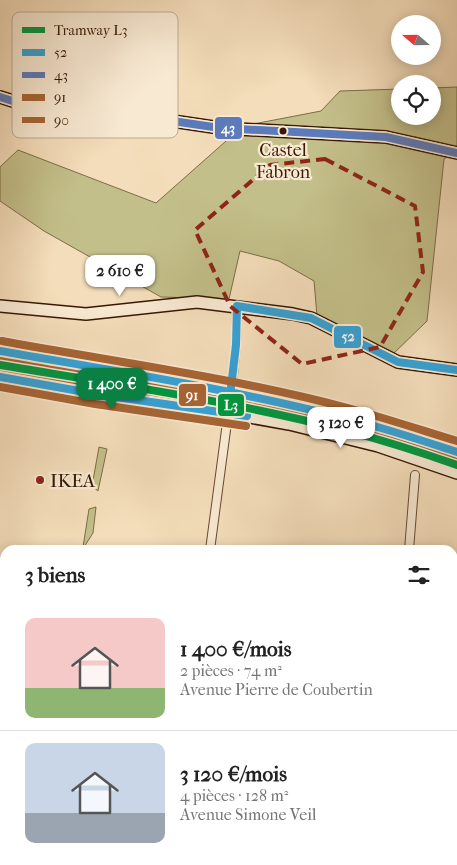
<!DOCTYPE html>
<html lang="fr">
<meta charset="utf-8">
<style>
body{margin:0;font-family:"IM FELL French Canon",serif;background:#f6f6f6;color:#222;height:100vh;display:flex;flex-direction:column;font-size:19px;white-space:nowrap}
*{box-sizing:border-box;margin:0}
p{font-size:16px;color:#767676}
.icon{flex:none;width:28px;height:28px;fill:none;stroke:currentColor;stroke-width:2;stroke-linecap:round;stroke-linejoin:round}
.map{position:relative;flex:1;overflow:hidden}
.drawer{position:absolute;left:0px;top:545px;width:458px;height:320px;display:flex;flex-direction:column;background:#fff;border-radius:15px 15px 0 0;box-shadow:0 2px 12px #0003}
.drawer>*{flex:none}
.needle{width:32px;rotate:290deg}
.controls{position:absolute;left:391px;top:15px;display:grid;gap:10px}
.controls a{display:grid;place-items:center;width:50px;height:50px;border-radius:50%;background:#fff;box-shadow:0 2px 12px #0003;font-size:25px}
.price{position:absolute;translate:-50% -42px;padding:0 11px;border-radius:10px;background:#fff;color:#222;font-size:16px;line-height:32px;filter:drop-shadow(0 1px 2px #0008)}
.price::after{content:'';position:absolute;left:50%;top:30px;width:15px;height:11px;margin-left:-8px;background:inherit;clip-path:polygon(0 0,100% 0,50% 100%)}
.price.on{background:#0b8043;color:#fff}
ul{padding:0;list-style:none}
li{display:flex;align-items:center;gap:15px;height:125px;padding:0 25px}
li+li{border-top:1px solid #e0e0e0}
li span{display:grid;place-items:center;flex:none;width:140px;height:100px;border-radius:10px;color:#555}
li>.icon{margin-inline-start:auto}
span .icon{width:60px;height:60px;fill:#fffc;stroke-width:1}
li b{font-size:21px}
h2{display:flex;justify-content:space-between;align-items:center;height:60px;padding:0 25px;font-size:21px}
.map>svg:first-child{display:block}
.green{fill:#c3bf8a;stroke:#7d6c46}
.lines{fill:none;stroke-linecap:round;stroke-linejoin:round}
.street-casing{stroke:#664930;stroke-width:10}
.secondary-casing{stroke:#371802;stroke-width:14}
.street{stroke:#f8e9d2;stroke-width:8}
.secondary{stroke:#f8e9d2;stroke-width:11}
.bus-1-casing{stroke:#f8e9d2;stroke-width:11}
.bus-2-casing{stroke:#f8e9d2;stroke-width:11}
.bus-3-casing{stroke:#f8e9d2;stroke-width:11}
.bus-4-casing{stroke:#f8e9d2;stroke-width:11}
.bus-1{stroke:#36a1d4;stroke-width:8}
.bus-2{stroke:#5b7bbc;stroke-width:8}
.bus-3{stroke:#a76434;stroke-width:8}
.bus-4{stroke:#a76434;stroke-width:8}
.tram-1-casing{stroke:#f8e9d2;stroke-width:11}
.tram-1{stroke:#009640;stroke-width:8}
.marked{fill:none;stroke:#8f2418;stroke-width:4;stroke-dasharray:10 6;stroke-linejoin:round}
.bus-dot{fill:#371802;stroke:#f8e9d2;stroke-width:2}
.poi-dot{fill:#8f2418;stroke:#f8e9d2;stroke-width:2}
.labels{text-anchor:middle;stroke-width:4.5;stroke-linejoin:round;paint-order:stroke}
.bus-label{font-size:18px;fill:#371802;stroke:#f8e9d2}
.poi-label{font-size:19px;fill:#371802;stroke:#f8e9d2;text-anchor:start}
.key{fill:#f8e9d2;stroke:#beaa94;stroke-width:1}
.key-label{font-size:14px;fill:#371802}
.line-badge{stroke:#f8e9d2;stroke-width:2}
.badge-label{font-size:14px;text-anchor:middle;font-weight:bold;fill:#fff}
</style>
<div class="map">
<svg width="457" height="865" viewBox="0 0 457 865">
<rect width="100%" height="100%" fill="#f4ddba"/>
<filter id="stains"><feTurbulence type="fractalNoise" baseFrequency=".004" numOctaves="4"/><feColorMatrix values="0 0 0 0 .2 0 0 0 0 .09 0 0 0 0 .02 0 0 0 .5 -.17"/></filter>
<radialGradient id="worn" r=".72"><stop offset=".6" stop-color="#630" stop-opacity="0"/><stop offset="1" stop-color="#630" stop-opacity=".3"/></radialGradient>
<!-- green -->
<path class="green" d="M457,87V150L444,159L427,321L392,355L317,316L314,281L279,261L240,251L229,299L161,297L44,231L0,201V167L18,150L156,203L243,126L321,111L340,91L400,89V116H432L433,88Z
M0,359L31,364L29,372L0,367Z
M102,377L168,388H195L216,395L214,407L167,396L101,385Z
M249,400L291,408L417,443L413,453L247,412V402Z
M424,446L457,457V469L421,456Z
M99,447L107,449L98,491L92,486Z
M96,507L93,533L84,547H83L89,509Z
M0,614H5V804L0,803Z"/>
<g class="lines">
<!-- street casing -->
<g class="street-casing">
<path id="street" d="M210,550L232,385L236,345L237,306
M409,550L415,475
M170,865L172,860
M383,865L384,860"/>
</g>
<!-- secondary casing -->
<g class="secondary-casing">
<path id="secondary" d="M0,97L19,103L98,110L220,128L386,137L457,153
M0,306L86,314L197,302L293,314L311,318L325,325L398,362L457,370
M0,351C154,379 310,399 457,452
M0,377L96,394L216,411L289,424L378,446L457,473"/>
</g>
<!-- street -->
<use href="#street" class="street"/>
<!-- secondary -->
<use href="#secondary" class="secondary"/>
<!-- bus-1 casing -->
<g class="bus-1-casing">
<path id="bus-1" d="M237,306L311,318L398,362L457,370
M0,351C115,371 231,389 344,418C382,427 420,440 457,452
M0,377L96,394L247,416
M228,413L236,345L237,306"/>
</g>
<!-- bus-2 casing -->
<g class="bus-2-casing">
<path id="bus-2" d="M0,97L19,103L98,110L220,128L386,137L457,153"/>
</g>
<!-- bus-3 casing -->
<g class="bus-3-casing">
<path id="bus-3" d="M0,361C114,381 229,399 342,427C380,437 417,449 454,461
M0,387L95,404L246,426"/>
</g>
<!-- bus-4 casing -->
<g class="bus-4-casing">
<path id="bus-4" d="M2,341C117,362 234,378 348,408C385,418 421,430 457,441
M2,367L98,384L248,406"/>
</g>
<!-- bus-1 -->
<use href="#bus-1" class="bus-1"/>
<!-- bus-2 -->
<use href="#bus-2" class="bus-2"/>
<!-- bus-3 -->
<use href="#bus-3" class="bus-3"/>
<!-- bus-4 -->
<use href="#bus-4" class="bus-4"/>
<!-- tram-1 casing -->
<g class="tram-1-casing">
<path id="tram-1" d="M0,365C115,384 231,401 344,430C382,440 420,452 457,465"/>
</g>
<!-- tram-1 -->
<use href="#tram-1" class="tram-1"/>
</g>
<!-- marked area -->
<path class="marked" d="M325,159L415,206L423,272L380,347L302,364L230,306L195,230L270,165Z"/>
<!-- markers -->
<circle class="bus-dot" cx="283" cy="131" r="4.5"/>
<circle class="poi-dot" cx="40" cy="480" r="5"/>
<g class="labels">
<!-- bus labels -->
<g class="bus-label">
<text x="283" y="156">Castel<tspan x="283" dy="22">Fabron</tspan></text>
</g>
<!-- poi labels -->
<g class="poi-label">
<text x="50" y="487">IKEA</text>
</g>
</g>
<!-- legend -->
<rect x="12" y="12" width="166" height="126" rx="8" class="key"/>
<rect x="22" y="27" width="23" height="6" fill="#009640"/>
<rect x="22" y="49" width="23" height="7" fill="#36a1d4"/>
<rect x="22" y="72" width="23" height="6" fill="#5b7bbc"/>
<rect x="22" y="94" width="23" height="7" fill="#a76434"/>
<rect x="22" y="117" width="23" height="6" fill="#a76434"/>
<g class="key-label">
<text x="54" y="35">Tramway L3</text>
<text x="54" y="57">52</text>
<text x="54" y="80">43</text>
<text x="54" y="102">91</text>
<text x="54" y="125">90</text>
</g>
<g class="line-badge">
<rect x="214" y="116" width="29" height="24" rx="5" fill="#5b7bbc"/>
<rect x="333" y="325" width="29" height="24" rx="5" fill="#36a1d4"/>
<rect x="178" y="383" width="29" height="24" rx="5" fill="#a76434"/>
<rect x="217" y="393" width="28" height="24" rx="5" fill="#009640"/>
</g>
<g class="badge-label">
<text x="228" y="133">43</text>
<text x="348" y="341">52</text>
<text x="192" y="400">91</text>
<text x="231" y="410">L3</text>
</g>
<rect width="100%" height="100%" filter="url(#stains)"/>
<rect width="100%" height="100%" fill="url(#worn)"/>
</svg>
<div class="controls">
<a><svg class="needle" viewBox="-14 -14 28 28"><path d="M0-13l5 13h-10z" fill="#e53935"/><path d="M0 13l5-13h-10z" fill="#767676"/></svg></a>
<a><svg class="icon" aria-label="locate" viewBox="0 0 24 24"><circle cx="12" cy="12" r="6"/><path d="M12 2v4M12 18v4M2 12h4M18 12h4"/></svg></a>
</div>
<b class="price" style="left:120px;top:297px">2 610 €</b>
<b class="price on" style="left:112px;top:410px">1 400 €</b>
<b class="price" style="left:341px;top:449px">3 120 €</b>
<section class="drawer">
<h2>3 biens<svg class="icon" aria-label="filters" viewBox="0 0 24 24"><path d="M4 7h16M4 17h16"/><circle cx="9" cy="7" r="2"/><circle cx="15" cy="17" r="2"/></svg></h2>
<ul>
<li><span style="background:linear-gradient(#f6c9c9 70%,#8fb573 0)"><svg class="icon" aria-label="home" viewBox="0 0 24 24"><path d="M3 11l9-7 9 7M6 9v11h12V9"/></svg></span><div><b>1 400 €/mois</b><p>2 pièces · 74 m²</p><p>Avenue Pierre de Coubertin</p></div></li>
<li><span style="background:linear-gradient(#c9d6e8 70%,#9aa5b1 0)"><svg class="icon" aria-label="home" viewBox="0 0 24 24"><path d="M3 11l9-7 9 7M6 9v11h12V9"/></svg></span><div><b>3 120 €/mois</b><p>4 pièces · 128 m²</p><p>Avenue Simone Veil</p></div></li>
</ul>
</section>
</div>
